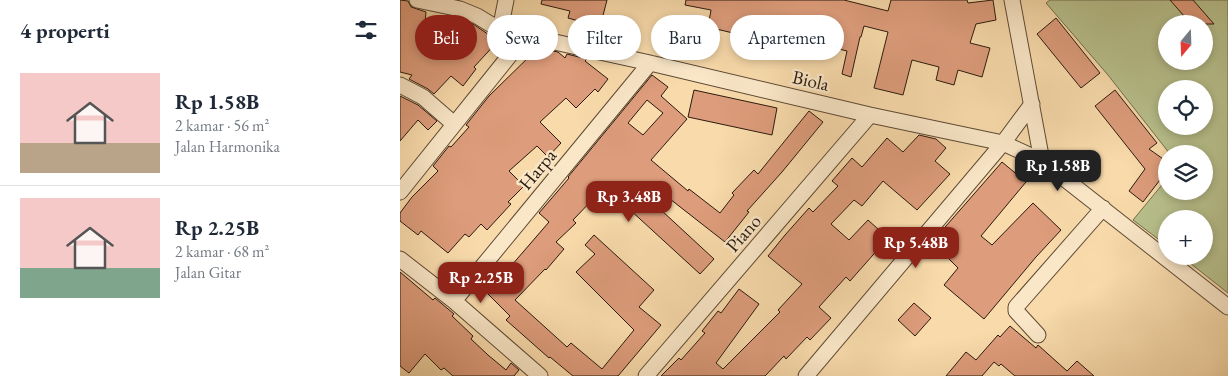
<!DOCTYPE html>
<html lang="id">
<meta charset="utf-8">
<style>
body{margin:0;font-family:"EB Garamond",serif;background:#f6f6f7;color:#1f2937;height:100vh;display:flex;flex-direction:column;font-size:19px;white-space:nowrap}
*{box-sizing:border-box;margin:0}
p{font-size:16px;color:#747a83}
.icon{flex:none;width:28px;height:28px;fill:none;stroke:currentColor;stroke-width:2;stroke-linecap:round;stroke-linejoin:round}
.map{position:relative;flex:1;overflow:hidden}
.side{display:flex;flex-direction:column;background:#fff;width:400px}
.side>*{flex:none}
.banner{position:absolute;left:15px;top:15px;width:475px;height:45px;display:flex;gap:10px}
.needle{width:32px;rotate:199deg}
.controls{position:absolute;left:758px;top:15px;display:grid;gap:10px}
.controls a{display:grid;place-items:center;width:55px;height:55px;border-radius:50%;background:#fff;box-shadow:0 2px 8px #0003;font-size:25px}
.price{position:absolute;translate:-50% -42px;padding:0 11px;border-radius:10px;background:#8f2418;color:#fff;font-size:16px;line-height:32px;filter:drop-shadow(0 1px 2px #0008)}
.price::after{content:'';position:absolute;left:50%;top:30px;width:15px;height:11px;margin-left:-8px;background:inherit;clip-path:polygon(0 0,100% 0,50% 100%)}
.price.active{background:#222;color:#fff}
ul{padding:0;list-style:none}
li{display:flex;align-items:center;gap:15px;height:125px;padding:0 20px}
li+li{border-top:1px solid #e0e1e3}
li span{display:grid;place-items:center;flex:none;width:140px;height:100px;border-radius:0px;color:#555}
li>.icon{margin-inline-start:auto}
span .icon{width:60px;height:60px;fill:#fffc;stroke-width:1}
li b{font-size:21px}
h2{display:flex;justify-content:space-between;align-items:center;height:60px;padding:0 20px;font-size:21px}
.pill{padding:0 18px;border-radius:22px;background:#fff;box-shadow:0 2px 8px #0003;font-size:18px;line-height:45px}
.pill.active{background:#8f2418;color:#fff}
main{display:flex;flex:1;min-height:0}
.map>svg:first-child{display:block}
.green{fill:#b8c18d;stroke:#726e4e;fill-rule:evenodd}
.building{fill:#dd9c7b;stroke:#2b1a0e;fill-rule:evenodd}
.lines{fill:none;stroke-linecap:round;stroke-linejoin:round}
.minor-casing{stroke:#5e4a35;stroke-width:17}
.minor{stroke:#fae7c8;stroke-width:15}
.labels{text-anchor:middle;stroke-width:5;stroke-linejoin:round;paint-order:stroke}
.street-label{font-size:19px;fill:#2b1a0e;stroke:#fae7c8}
</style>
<main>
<section class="side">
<h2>4 properti<svg class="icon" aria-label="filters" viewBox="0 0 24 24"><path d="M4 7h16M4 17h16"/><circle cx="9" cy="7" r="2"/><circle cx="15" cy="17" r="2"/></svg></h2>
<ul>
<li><span style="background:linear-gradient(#f6c9c9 70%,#b9a48a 0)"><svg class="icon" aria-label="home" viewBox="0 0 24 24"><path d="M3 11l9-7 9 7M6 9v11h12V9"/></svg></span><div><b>Rp 1.58B</b><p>2 kamar · 56 m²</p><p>Jalan Harmonika</p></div></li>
<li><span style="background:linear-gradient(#f6c9c9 70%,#7fa58c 0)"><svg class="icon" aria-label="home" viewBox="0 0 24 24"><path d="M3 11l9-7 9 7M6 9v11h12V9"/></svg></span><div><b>Rp 2.25B</b><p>2 kamar · 68 m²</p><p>Jalan Gitar</p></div></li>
</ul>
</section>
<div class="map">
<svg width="828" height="376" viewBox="0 0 828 376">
<rect width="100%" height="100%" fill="#f8daab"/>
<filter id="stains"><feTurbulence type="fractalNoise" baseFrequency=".004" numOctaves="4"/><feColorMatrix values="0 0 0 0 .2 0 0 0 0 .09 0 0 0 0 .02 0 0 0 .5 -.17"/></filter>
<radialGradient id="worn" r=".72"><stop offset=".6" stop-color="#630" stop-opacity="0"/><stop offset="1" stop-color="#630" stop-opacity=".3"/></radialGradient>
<!-- green -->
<path class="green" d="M650,0H828V293L781,256H804V219H766V245L733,220L766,180V191H804V154H770L708,75L646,3ZM766,24H804V61H766ZM766,89H804V126H766Z"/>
<!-- building -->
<path class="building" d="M0,0L8,1L11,7L26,12L23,47L53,17L73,24L98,41L74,67L76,69L63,86L51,76L34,94L28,89L9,79L12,75L0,72Z
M142,0H207L200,27L168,18L170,11L141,4Z
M286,0H444L488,11L491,0H567L568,3L593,0L596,20L576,24L570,43L590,48L582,77L558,70L554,85L536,80L539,67L512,60L503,95L474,88L488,32L464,26L461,37H460L451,77L442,74L447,51L403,40L398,59L386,56L391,39L334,26L333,33L308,27L311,10L285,5Z
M770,0H793L814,24H791Z
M656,18L700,73L681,88L637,34Z
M138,48L158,52L165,58L167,54L187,59L185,61L208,79L198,92L195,89L176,108L166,98L140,122L161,143L148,157L137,146L109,171L124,186L108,202L111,204L87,230L81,224L69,237L65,234L48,253L21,231L18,235L0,221V213L12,197L38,171L33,166L49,146L51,147L69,127L66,125L89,96Z
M252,75L268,87L261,96L287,119L251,160L288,191L289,189L320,213L334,195L332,193L354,170L358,174L409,111L423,122L382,172L347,211L349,212L325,242L270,199L261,210L314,259L300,274L216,197L208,208L195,197L173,220L176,223L156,242L164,249L146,270L145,269L115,300L167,347L171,343L202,369L234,330L176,272L195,254L185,245L194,235L254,290L239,307L261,325L218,376H173L150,357L149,358L106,320L110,316L83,289L109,264L111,266L149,222L139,213L169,178L168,177ZM247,100L263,113L243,135L228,123Z
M294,90L377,108L372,135L288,117Z
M715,90L757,143L749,149L766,161V172L743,202L729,191L745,169L695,106Z
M0,96L18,105L37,121L28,130L18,120L0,141Z
M519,135L536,139L546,148L535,161L550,174L517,210L483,181L462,206L454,200L431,224L449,240L468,220L488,238L450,281L446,277L419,307L431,318L410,340L407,337L386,359L384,356L365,376H261L279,358L281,360L305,333L302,331L318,311L321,313L339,289L359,304L316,363L323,369L380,312L378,310L402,284L368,256L385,235L409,208L413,212L438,186L432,181L452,158L462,167L487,138L503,152Z
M602,162L626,182L581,236L592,245L633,203L661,230L636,257L584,319L544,285L558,268L532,242Z
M0,272L33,300L35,298L54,314L52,316L73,336L71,339L88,355L106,370L111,363L119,370L114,376H53L44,368L41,370L25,354L9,373L0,366Z
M514,303L531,318L515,336L498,320Z
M610,326L636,348L638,345L667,371L677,361L694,376H615L601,364L599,366L594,362L582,376H546L566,352L576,360L598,335L600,337Z"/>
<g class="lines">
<!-- minor casing -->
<g class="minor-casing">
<path id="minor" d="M17,0L60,9L77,16L100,30L250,63L470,115L603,143L642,161
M612,0L642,161L828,307
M100,30L106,0
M0,85L23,97L54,124
M0,192L126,35
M0,259L54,301L140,376
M54,301L250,63
M638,335L616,311V307L703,208
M246,376L470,115
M406,376L603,143L632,104"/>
</g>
<!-- minor -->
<use href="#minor" class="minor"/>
</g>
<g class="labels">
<!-- street labels -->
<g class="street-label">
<text transform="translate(411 80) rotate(13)" y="7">Biola</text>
<text transform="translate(137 169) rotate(-50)" y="7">Harpa</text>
<text transform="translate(343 233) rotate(-49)" y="7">Piano</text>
</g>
</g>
<rect width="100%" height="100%" filter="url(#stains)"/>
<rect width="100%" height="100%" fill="url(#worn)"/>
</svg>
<div class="controls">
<a><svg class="needle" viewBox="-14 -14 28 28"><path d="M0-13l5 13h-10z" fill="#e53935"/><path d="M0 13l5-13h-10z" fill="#747a83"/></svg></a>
<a><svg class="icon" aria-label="locate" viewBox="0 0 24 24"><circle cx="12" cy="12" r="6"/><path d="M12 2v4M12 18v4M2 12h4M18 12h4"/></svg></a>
<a><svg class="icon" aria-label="layers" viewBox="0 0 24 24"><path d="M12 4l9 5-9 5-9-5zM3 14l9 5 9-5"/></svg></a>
<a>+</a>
</div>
<b class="price active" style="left:658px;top:192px">Rp 1.58B</b>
<b class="price" style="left:229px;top:223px">Rp 3.48B</b>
<b class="price" style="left:516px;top:269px">Rp 5.48B</b>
<b class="price" style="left:81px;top:304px">Rp 2.25B</b>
<div class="banner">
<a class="pill active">Beli</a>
<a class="pill">Sewa</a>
<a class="pill">Filter</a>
<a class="pill">Baru</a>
<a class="pill">Apartemen</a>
</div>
</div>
</main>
